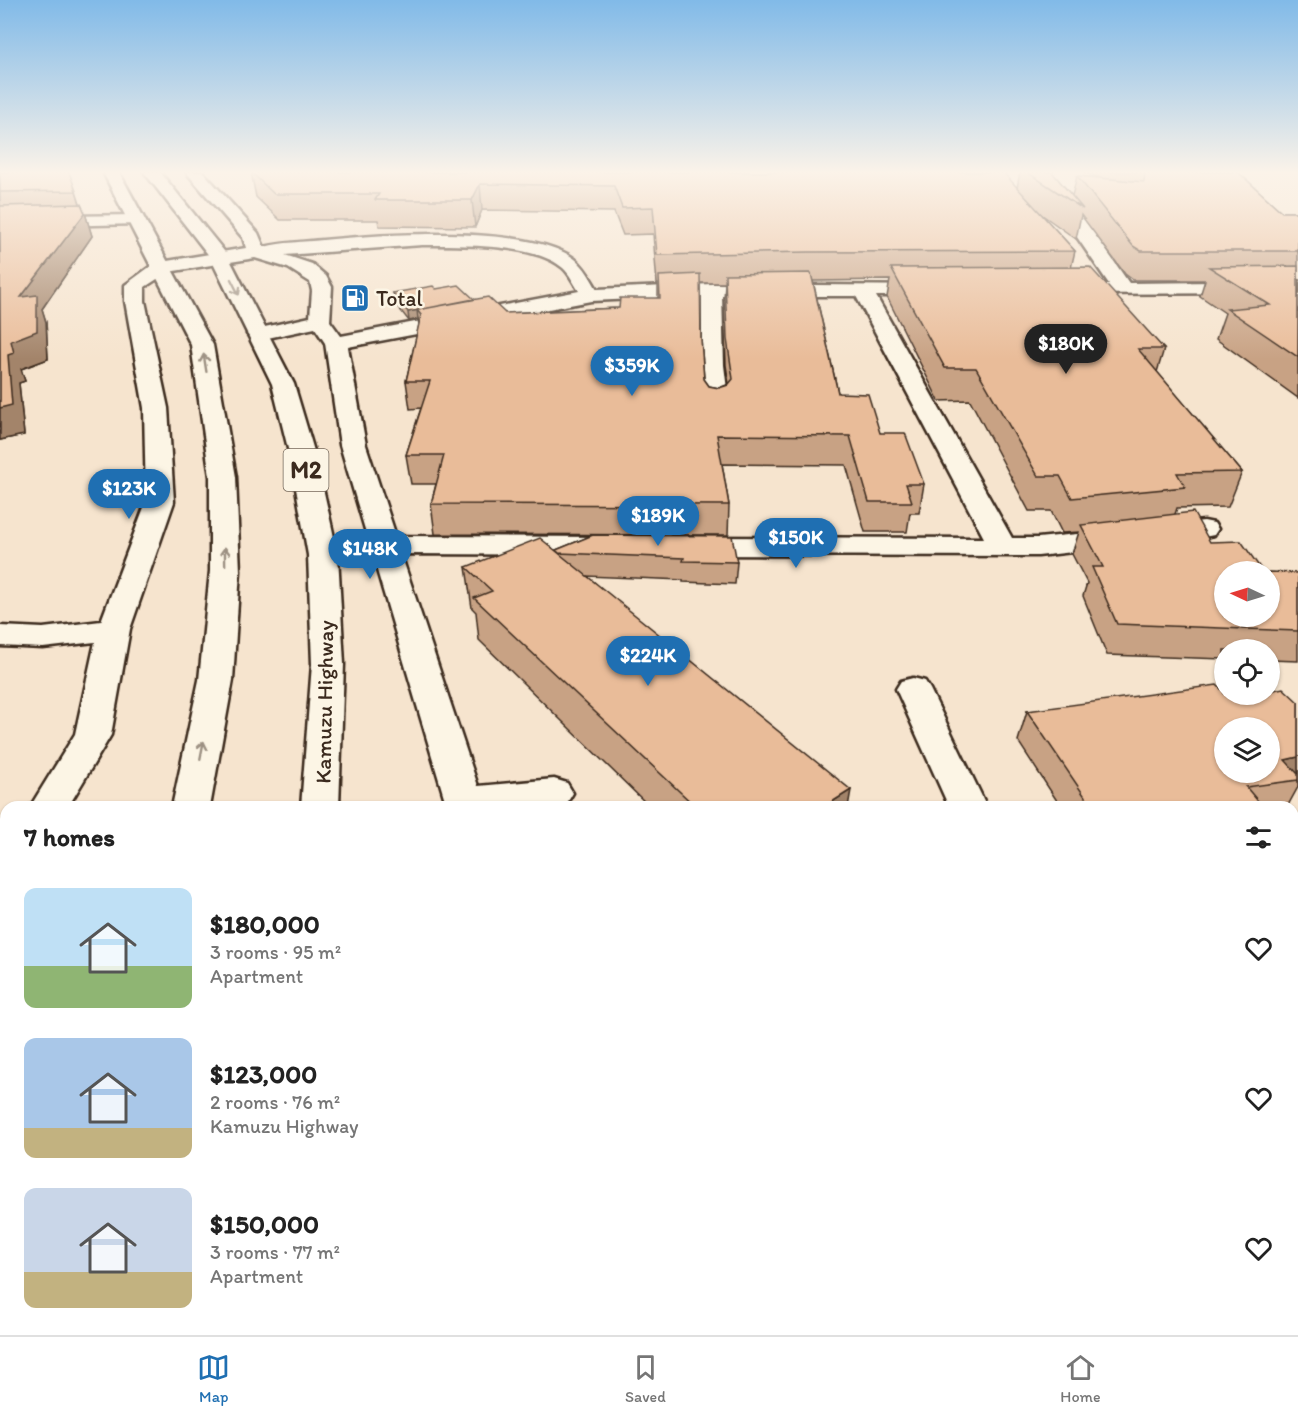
<!DOCTYPE html>
<meta charset="utf-8">
<style>
body{margin:0;font-family:Itim,sans-serif;background:#f6f6f6;color:#222;height:100vh;display:flex;flex-direction:column;font-size:22px;white-space:nowrap}
*{box-sizing:border-box;margin:0}
p{font-size:20px;color:#767676}
.icon{flex:none;width:33px;height:33px;fill:none;stroke:currentColor;stroke-width:2;stroke-linecap:round;stroke-linejoin:round}
.map{position:relative;flex:1;overflow:hidden}
.panel{position:absolute;left:0px;top:801px;width:1299px;height:534px;display:flex;flex-direction:column;background:#fff;border-radius:18px 18px 0 0;box-shadow:0 2px 4px #0004}
.panel>*{flex:none}
.needle{width:39px;rotate:274deg}
.tools{position:absolute;left:1214px;top:561px;display:grid;gap:12px}
.tools a{display:grid;place-items:center;width:66px;height:66px;border-radius:50%;background:#fff;box-shadow:0 2px 4px #0004;font-size:30px}
.price{position:absolute;translate:-50% -51px;padding:0 14px;border-radius:21px;background:#1f6fb2;color:#fff;font-size:20px;line-height:39px;filter:drop-shadow(0 2px 3px #0008)}
.price::after{content:'';position:absolute;left:50%;top:36px;width:18px;height:14px;margin-left:-9px;background:inherit;clip-path:polygon(0 0,100% 0,50% 100%)}
.price.on{background:#222;color:#fff}
ul{padding:0;list-style:none}
li{display:flex;align-items:center;gap:18px;height:150px;padding:0 24px}
li span{display:grid;place-items:center;flex:none;width:168px;height:120px;border-radius:12px;color:#555}
li>.icon{margin-inline-start:auto}
span .icon{width:72px;height:72px;fill:#fffc;stroke-width:1}
li b{font-size:26px}
h2{display:flex;justify-content:space-between;align-items:center;height:72px;padding:0 24px;font-size:26px}
.dock{display:flex;justify-content:space-around;align-items:center;height:84px;border-top:2px solid #e0e0e0;background:#fff;font-size:16px;color:#767676}
.dock a{display:grid;justify-items:center;gap:3px}
.dock .on{color:#1f6fb2}
.map>svg:first-child{display:block}
.lines{fill:none;stroke-linecap:round;stroke-linejoin:round}
.minor-casing{stroke:#3b2a1e;stroke-width:5}
.highway-casing{stroke:#3b2a1e;stroke-width:5}
.minor{fill:#fcf5e5;fill-rule:evenodd}
.highway{fill:#fcf5e5;fill-rule:evenodd}
.wall{fill:#c8a284;stroke:#3b2a1e;stroke-width:1.5;fill-rule:evenodd}
.shaded-wall{fill:#a3846b;stroke:#3b2a1e;stroke-width:1.5}
.building{fill:#e9bc99;stroke:#3b2a1e;stroke-width:1.5;fill-rule:evenodd}
.oneway{stroke:#9c9082}
.labels{text-anchor:middle;stroke-width:5;stroke-linejoin:round;paint-order:stroke}
.far-poi-label{font-size:22px;fill:#3b2a1e;stroke:#fcf5e5;text-anchor:start}
.far-street-label{font-size:22px;fill:#3b2a1e;stroke:#fcf5e5}
.shield{fill:#fcf5e5;stroke:#75675a;stroke-width:1.5}
.shield-label{font-size:24px;font-weight:bold;fill:#3b2a1e}
</style>
<div class="map">
<svg width="1298" height="1335" viewBox="0 0 1298 1335">
<rect width="100%" height="100%" fill="#f6e4ce"/>
<filter id="ink" filterUnits="userSpaceOnUse"><feTurbulence type="fractalNoise" baseFrequency=".0167" numOctaves="2"/><feDisplacementMap in="SourceGraphic" scale="12" xChannelSelector="R" yChannelSelector="G"/><feConvolveMatrix kernelMatrix="1 2 1 2 8 2 1 2 1" color-interpolation-filters="sRGB"/></filter>
<g filter="url(#ink)">
<g class="lines">
<!-- minor casing -->
<g class="minor-casing">
<path id="minor" d="M186,172H203L258,233L264,247C283,242 303,242 323,240C382,234 528,224 575,259C585,267 591,279 597,289L712,284L939,286L942,290L939,294L932,296H876L1012,538H1038L1204,521L1214,523L1218,529L1214,535L1204,537L1038,556L689,555L679,552L675,546L679,540L689,537L984,538L856,296H722L724,365L729,406L725,411L717,413L709,411L705,406L702,365V296L591,301L348,347L366,445L396,536L614,537L624,540L628,546L624,552L614,555L401,554L478,786L554,779L567,783L573,793L567,803L554,807H447L340,445L325,343L315,328L258,340L251,338L247,334L251,330L310,317L312,291L310,282L288,268L255,258L168,272L145,287V301L168,408L174,502L130,629L111,735L68,807H30L75,734L95,642L43,648L0,646V626L43,628L101,621L146,502L144,408L125,301V285L155,263L246,248L243,238ZM422,245C459,245 535,243 563,268C570,274 574,284 579,291L341,336L330,321L332,287L326,276L312,264L285,255Z
M1051,187C1068,191 1116,265 1129,283L1298,281V293L1058,294L1055,290L1058,286L1065,284H1109L1064,218L1043,192Z
M135,215L141,216L144,220L141,224L0,227V217Z
M913,678L925,681L930,689L987,807H949L896,689L901,681Z
M6,860V900L0,902V862Z
M1298,937V973L1293,974V938Z
M444,1329H500V1335H444Z"/>
</g>
<!-- highway casing -->
<g class="highway-casing">
<path id="highway" d="M103,172H119L213,345L236,477L240,571L233,680L210,807H172L199,680L210,571V477L191,345Z
M144,172H160L228,256L294,384L317,461L338,555L344,664L339,807H301L312,664L308,555L291,461L272,384L210,257Z
M25,1329H81L79,1335H23Z
M214,1329H270L269,1335H213Z"/>
</g>
<!-- minor -->
<use href="#minor" class="minor"/>
<!-- highway -->
<use href="#highway" class="highway"/>
</g>
<!-- wall -->
<path class="wall" d="M0,172L76,191L80,204L85,213L92,236L42,309L46,322L48,359L21,369L25,381L19,383L24,435L0,440Z
M251,172L1017,188L1020,172H1052L1072,196L1077,176L1101,178L1083,172H1238L1282,212H1298V398L1216,339L1225,313L1200,296L1205,280H1133L1125,274L1081,215L1076,239L1041,214L1075,251L1071,268L1164,349L1157,372L1242,472L1228,507L1177,508L1175,514L1224,572L1298,573V661L1269,660V650H1224V659L1107,655L1083,596L1087,583L1072,554L1079,532L1062,533L1051,511H1029L970,400L939,401L887,297L890,280L813,281L838,393L880,433L924,484L919,513H910L907,532H865L846,465L722,464L729,505L728,535L435,534L431,504L436,484H411L406,455L421,408L410,409L406,381L419,325L418,319L409,321L394,302L393,293L436,289L474,300L505,313L619,308L658,298V284H657L653,234L623,235L614,212L482,210L475,227L379,226L378,220H280L256,197ZM700,283H725L724,298L726,365L729,384L719,388L709,386L704,379L701,339Z
M593,535L737,562L735,584L683,582V580L587,576L848,807H650L479,640L476,612L472,608L466,567L556,550Z
M1229,698L1298,702V787L1287,807H1061L1018,741L1027,711Z"/>
<!-- shaded-wall -->
<path class="shaded-wall" d="M480,184L482,210L475,227L472,200Z
M85,213L92,236L42,309L46,322L48,359L21,369L25,381L19,383L24,435L0,440V408L8,355L21,297Z
M474,299L421,315L417,310L418,319L409,321L408,312Z
M1298,757V780L1285,760Z
M851,790L848,807H824Z
M1298,851V854L1293,863V852Z"/>
<!-- building -->
<path class="building" d="M0,172H69L76,191L0,192Z
M251,172H1003L1075,251L808,252L657,255L653,207L622,208L614,186L480,184L472,200H375L379,194H274Z
M1027,172H1052L1083,209Z
M1145,172H1238L1282,212H1298V251H1141L1133,246L1077,176L1144,182Z
M81,204L85,213L21,297L37,295V331L11,341L14,353L8,355L12,405L0,408V206Z
M1298,266V357L1227,309L1270,305L1209,267Z
M1090,267L1164,349H1138L1242,472L1177,473L1185,487L1072,498L1060,476H1038L976,368H945L891,268Z
M811,273L838,393L868,394L880,433H905L924,484H906L912,502H869L850,436L717,435L729,505L431,504L444,455H406L430,381H406L421,315L417,310L488,297L505,313L619,308L620,298H660L659,276L700,274L701,339L704,379L709,386L719,388L728,385L733,379L727,339L725,274Z
M459,285L474,299L408,312L393,293L433,286L436,289Z
M1193,512L1210,542L1241,541L1263,572H1224V616H1269V572L1298,573V631L1117,624L1092,567H1103L1081,525Z
M593,535L732,536L737,562L683,561L684,558L559,553L556,550Z
M540,538L851,790L824,807H724L722,805L718,807H696L474,598L492,591L466,567Z
M1217,685L1224,692V694H1226L1229,698L1249,694H1269V691L1283,688L1298,702V757L1285,760L1298,774V780L1246,787L1263,807H1092L1027,711ZM1224,728H1269V772H1224Z
M1293,842L1298,848V851L1293,852Z"/>
<!-- one-way arrows -->
<defs><path id="oneway-shaft" d="M-6 0H5M1.5-3L5.5 0L1.5 3" fill="none" stroke-width="1.6" stroke-linecap="round" stroke-linejoin="round" transform="scale(1.5)"/></defs>
<g class="oneway">
<use href="#oneway-shaft" transform="translate(235 287) rotate(63)"/>
<use href="#oneway-shaft" transform="translate(205 363) rotate(-99)"/>
<use href="#oneway-shaft" transform="translate(225 556) rotate(-91)"/>
<use href="#oneway-shaft" transform="translate(202 750) rotate(-79)"/>
</g>
</g>
<!-- sky -->
<linearGradient id="sky" x2="0" y2="1"><stop stop-color="#81bae8"/><stop offset="0.48" stop-color="#fbf3e9"/><stop offset="1" stop-color="#fbf3e9" stop-opacity="0"/></linearGradient>
<rect width="1298" height="359" fill="url(#sky)"/>
<!-- icons -->
<defs>
<g id="fuel-square" transform="scale(1.5)"><rect x="-9" y="-9" width="18" height="18" rx="4" fill="#1f6fb2" stroke="#fcf5e5"/><path d="M-5.5-6h7V0h2V4h1.3V-2.5L3-4.5l.8-.8L6-3V5H2.5V1h-1V6h-7ZM-4.2-4.7v3.2H.2V-4.7Z" fill="#fff"/></g>
</defs>
<g fill-rule="evenodd">
<use href="#fuel-square" x="355" y="298"/>
</g>
<g class="labels">
<!-- far-poi labels -->
<g class="far-poi-label">
<text x="376" y="306">Total</text>
</g>
<!-- far-street labels -->
<g class="far-street-label">
<text transform="translate(324 702) rotate(-89)" y="8">Kamuzu Highway</text>
</g>
<!-- shield labels -->
<rect class="shield" x="283.5" y="449" width="45" height="42" rx="4.5"/>
<g class="shield-label">
<text x="306" y="478">M2</text>
</g>
</g>
</svg>
<div class="tools">
<a><svg class="needle" viewBox="-14 -14 28 28"><path d="M0-13l5 13h-10z" fill="#e53935"/><path d="M0 13l5-13h-10z" fill="#767676"/></svg></a>
<a><svg class="icon" aria-label="locate" viewBox="0 0 24 24"><circle cx="12" cy="12" r="6"/><path d="M12 2v4M12 18v4M2 12h4M18 12h4"/></svg></a>
<a><svg class="icon" aria-label="layers" viewBox="0 0 24 24"><path d="M12 4l9 5-9 5-9-5zM3 14l9 5 9-5"/></svg></a>
</div>
<b class="price on" style="left:1066px;top:375px">$180K</b>
<b class="price" style="left:632px;top:397px">$359K</b>
<b class="price" style="left:129px;top:520px">$123K</b>
<b class="price" style="left:658px;top:547px">$189K</b>
<b class="price" style="left:796px;top:569px">$150K</b>
<b class="price" style="left:370px;top:580px">$148K</b>
<b class="price" style="left:648px;top:687px">$224K</b>
<section class="panel">
<h2>7 homes<svg class="icon" aria-label="filters" viewBox="0 0 24 24"><path d="M4 7h16M4 17h16"/><circle cx="9" cy="7" r="2"/><circle cx="15" cy="17" r="2"/></svg></h2>
<ul>
<li><span style="background:linear-gradient(#bfe0f5 65%,#8fb573 0)"><svg class="icon" aria-label="home" viewBox="0 0 24 24"><path d="M3 11l9-7 9 7M6 9v11h12V9"/></svg></span><div><b>$180,000</b><p>3 rooms · 95 m²</p><p>Apartment</p></div><svg class="icon" aria-label="heart" viewBox="0 0 24 24"><path d="M12 20l-8-8c-3-5 5-10 8-4 3-6 11-1 8 4z"/></svg></li>
<li><span style="background:linear-gradient(#a9c7e8 75%,#c2b280 0)"><svg class="icon" aria-label="home" viewBox="0 0 24 24"><path d="M3 11l9-7 9 7M6 9v11h12V9"/></svg></span><div><b>$123,000</b><p>2 rooms · 76 m²</p><p>Kamuzu Highway</p></div><svg class="icon" aria-label="heart" viewBox="0 0 24 24"><path d="M12 20l-8-8c-3-5 5-10 8-4 3-6 11-1 8 4z"/></svg></li>
<li><span style="background:linear-gradient(#c9d6e8 70%,#c2b280 0)"><svg class="icon" aria-label="home" viewBox="0 0 24 24"><path d="M3 11l9-7 9 7M6 9v11h12V9"/></svg></span><div><b>$150,000</b><p>3 rooms · 77 m²</p><p>Apartment</p></div><svg class="icon" aria-label="heart" viewBox="0 0 24 24"><path d="M12 20l-8-8c-3-5 5-10 8-4 3-6 11-1 8 4z"/></svg></li>
</ul>
</section>
</div>
<nav class="dock">
<a class="on"><svg class="icon" aria-label="map" viewBox="0 0 24 24"><path d="M3 6l6-2 6 2 6-2v14l-6 2-6-2-6 2zM9 4v14M15 6v14"/></svg>Map</a>
<a><svg class="icon" aria-label="saved" viewBox="0 0 24 24"><path d="M7 4h10v16l-5-4-5 4z"/></svg>Saved</a>
<a><svg class="icon" aria-label="home" viewBox="0 0 24 24"><path d="M3 11l9-7 9 7M6 9v11h12V9"/></svg>Home</a>
</nav>
